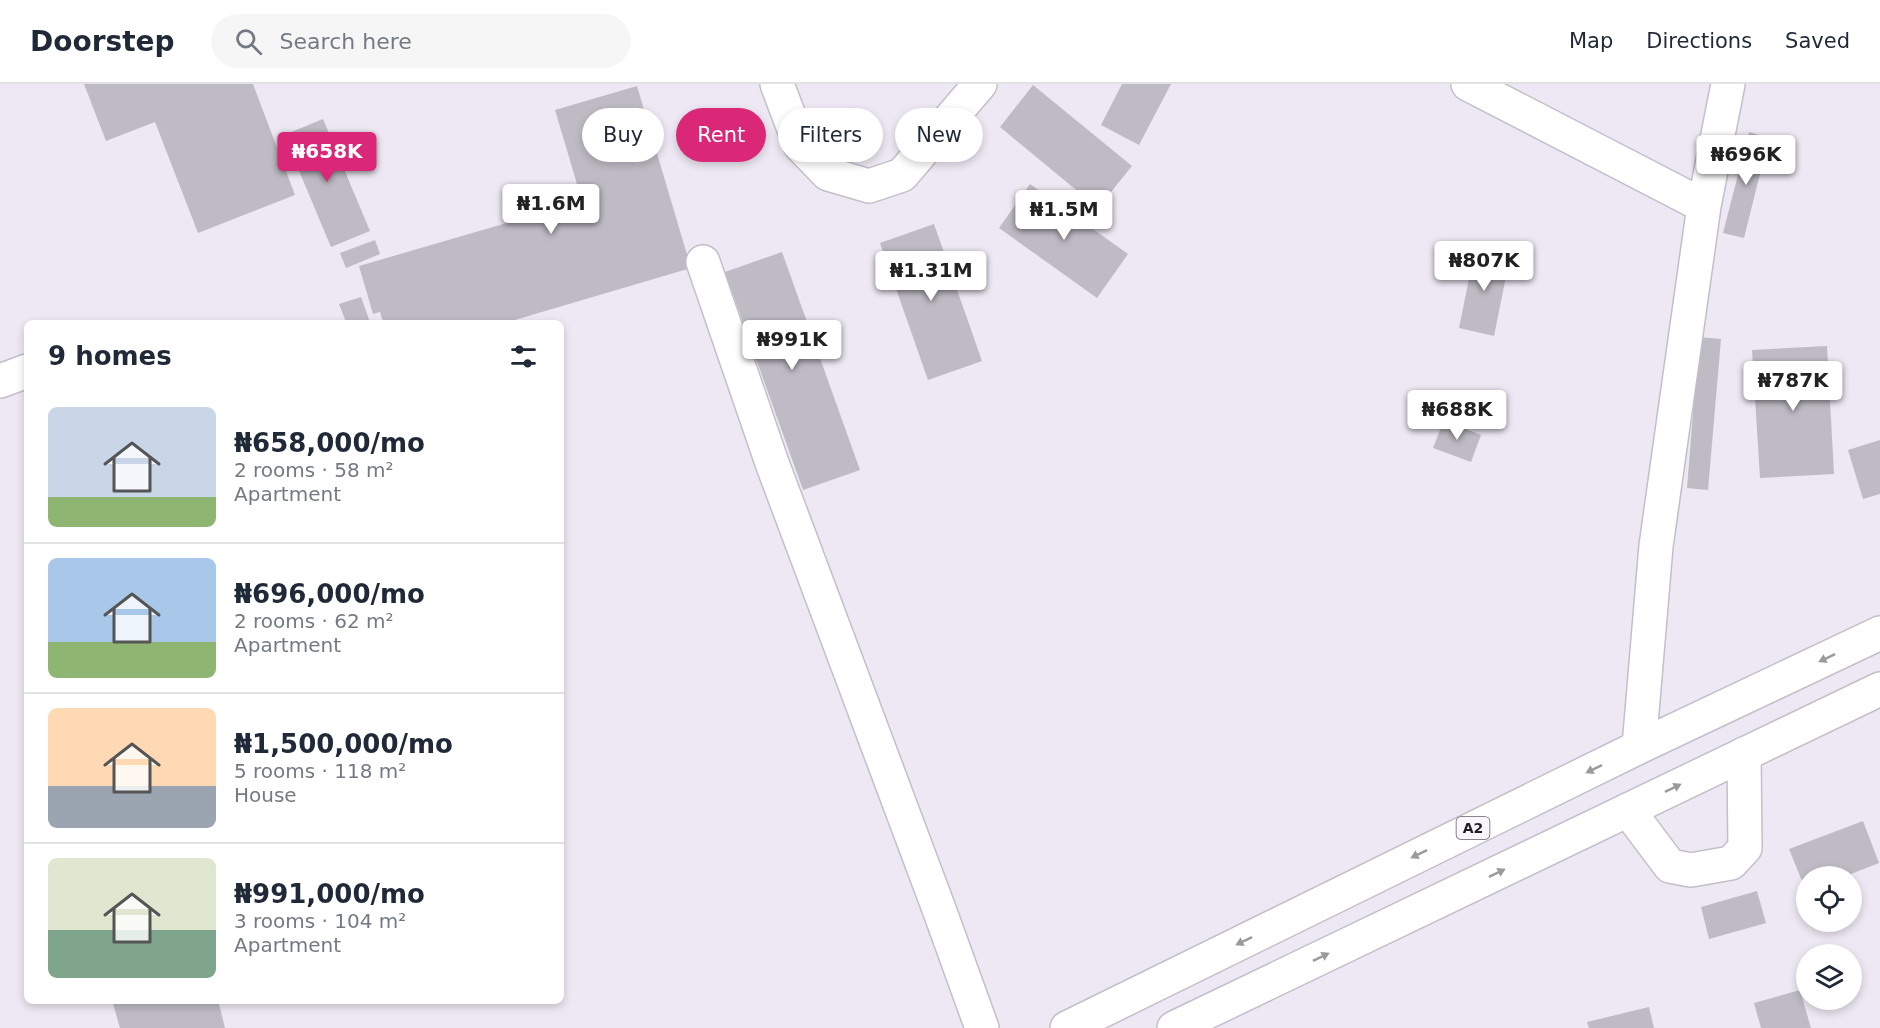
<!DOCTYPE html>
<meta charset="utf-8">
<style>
body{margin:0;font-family:"DejaVu Sans",sans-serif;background:#f6f6f7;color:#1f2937;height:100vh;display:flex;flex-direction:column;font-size:22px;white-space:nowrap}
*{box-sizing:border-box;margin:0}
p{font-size:20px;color:#747a83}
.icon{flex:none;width:33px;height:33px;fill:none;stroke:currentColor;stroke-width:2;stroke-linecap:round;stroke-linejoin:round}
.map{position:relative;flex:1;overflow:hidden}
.sheet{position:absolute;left:24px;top:236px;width:540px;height:684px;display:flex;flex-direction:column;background:#fff;border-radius:9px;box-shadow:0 3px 9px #0003}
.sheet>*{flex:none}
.hud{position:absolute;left:582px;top:24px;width:570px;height:54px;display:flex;gap:12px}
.tools{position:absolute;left:1796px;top:782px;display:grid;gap:12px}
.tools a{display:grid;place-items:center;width:66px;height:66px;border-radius:50%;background:#fff;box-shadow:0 3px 9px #0003;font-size:30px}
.price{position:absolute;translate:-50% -51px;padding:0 14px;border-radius:6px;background:#fff;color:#222;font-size:20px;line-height:39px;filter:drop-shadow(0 2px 3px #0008)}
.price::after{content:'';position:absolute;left:50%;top:36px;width:18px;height:14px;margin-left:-9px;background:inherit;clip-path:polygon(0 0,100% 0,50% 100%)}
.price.active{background:#db2777;color:#fff}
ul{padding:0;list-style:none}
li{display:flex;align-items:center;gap:18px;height:150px;padding:0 24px}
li+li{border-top:2px solid #e0e1e3}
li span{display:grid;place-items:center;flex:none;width:168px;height:120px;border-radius:9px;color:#555}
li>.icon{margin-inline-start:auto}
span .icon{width:72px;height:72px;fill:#fffc;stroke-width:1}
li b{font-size:26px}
h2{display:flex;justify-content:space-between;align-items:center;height:72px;padding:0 24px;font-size:26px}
.pill{padding:0 21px;border-radius:27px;background:#fff;box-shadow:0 3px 9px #0003;font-size:21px;line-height:54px}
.pill.active{background:#db2777;color:#fff}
header{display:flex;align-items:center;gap:36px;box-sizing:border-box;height:84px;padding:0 30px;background:#fff;border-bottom:2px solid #e0e1e3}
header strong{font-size:28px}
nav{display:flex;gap:33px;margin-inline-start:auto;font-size:21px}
.search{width:420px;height:54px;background:#f6f6f7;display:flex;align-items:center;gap:15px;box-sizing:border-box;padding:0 21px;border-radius:33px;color:#747a83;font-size:22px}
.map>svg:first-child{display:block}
.building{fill:#bfbbc5}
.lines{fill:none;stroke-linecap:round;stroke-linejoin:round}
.minor-casing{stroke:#c3bfc9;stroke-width:36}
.highway-casing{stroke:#c3bfc9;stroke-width:36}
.minor{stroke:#fff;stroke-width:33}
.highway{stroke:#fff;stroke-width:33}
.oneway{fill:#9b9a9c}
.labels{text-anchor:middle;stroke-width:6;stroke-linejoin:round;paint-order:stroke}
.shield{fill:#faf6ff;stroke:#615f64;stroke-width:1.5}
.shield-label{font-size:14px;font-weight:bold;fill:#201e22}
</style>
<header>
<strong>Doorstep</strong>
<div class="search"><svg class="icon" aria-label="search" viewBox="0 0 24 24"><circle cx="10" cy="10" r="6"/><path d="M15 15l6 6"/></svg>Search here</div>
<nav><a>Map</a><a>Directions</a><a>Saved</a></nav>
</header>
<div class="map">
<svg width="1880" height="944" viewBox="0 0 1880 944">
<rect width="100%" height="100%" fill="#ede8f3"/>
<!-- building -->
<path class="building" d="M84,0H253L295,111L198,149L155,38L106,57Z
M1122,0H1171L1139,61L1101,41Z
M1033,1L1132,82L1098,124L1000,43Z
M637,2L691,184L508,238H383L380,228L373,230L359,182L582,117L555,26Z
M323,35L370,147L331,163L284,51Z
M1749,48L1769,54L1744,154L1723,149Z
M1030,100L1128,170L1097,214L999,144Z
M934,140L982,277L928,296L880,159Z
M375,156L380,170L346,184L340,169Z
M1475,165L1510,173L1494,252L1459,244Z
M782,168L860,386L803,406L725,188Z
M361,213L370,238H346L339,220Z
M1699,253L1721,255L1708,406L1687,404Z
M1827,262L1834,390L1760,394L1752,266Z
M1444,336L1481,351L1471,378L1433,364Z
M1880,356V410L1863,415L1848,366Z
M1863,737L1879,779L1846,792H1806V807L1789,765Z
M1757,807L1766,839L1709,855L1701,823Z
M1800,906L1811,944H1761L1754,919Z
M112,916H218L225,944H120Z
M1649,923L1654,944H1589L1587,938Z"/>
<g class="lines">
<!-- minor casing -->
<g class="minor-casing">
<path id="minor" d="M777,0L800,61L828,90L869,102L902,91L980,0
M1468,0L1704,122
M703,178L772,379L939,825L982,944
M0,297L27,287
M1639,663L1656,462L1704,122L1728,0
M1628,726L1670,782L1691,786L1731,779L1745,764L1744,670"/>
</g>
<!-- highway casing -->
<g class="highway-casing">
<path id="highway" d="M1067,944L1639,663L1880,549
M1174,944L1880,605"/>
</g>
<!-- minor -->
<use href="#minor" class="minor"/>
<!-- highway -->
<use href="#highway" class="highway"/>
</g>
<!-- one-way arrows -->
<defs><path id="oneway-solid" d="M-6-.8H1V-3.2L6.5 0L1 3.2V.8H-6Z" transform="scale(1.5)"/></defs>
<g class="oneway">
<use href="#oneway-solid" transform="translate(1827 574) rotate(155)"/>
<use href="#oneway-solid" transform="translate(1594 685) rotate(154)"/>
<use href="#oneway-solid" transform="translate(1673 704) rotate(-26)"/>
<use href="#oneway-solid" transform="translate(1419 770) rotate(154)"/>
<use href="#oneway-solid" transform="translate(1497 789) rotate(-26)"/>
<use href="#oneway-solid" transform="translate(1244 857) rotate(154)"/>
<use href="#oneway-solid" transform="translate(1321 873) rotate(-26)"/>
</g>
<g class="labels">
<!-- shield labels -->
<rect class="shield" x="1456.5" y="733" width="33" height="22" rx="4.5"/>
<g class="shield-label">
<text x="1473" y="749">A2</text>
</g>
</g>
</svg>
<div class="tools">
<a><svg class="icon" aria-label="locate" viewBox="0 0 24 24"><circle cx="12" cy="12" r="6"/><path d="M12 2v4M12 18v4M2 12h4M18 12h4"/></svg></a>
<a><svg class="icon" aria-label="layers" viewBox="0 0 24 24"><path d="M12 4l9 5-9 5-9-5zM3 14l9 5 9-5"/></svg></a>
</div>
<b class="price active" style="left:327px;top:99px">₦658K</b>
<b class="price" style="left:1746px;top:102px">₦696K</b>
<b class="price" style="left:551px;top:151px">₦1.6M</b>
<b class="price" style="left:1064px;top:157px">₦1.5M</b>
<b class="price" style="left:1484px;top:208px">₦807K</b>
<b class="price" style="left:931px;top:218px">₦1.31M</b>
<b class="price" style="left:792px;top:287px">₦991K</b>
<b class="price" style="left:1793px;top:328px">₦787K</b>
<b class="price" style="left:1457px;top:357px">₦688K</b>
<div class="hud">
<a class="pill">Buy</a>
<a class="pill active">Rent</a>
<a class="pill">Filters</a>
<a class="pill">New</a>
</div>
<section class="sheet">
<h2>9 homes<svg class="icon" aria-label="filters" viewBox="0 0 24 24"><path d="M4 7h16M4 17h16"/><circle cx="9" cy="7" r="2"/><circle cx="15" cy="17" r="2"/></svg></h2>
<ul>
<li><span style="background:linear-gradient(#c9d6e8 75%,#8fb573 0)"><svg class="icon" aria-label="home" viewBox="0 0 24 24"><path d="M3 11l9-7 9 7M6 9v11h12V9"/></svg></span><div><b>₦658,000/mo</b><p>2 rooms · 58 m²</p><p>Apartment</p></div></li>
<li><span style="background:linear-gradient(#a9c7e8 70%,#8fb573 0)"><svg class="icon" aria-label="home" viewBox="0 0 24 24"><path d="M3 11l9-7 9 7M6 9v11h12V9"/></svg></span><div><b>₦696,000/mo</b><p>2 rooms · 62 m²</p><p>Apartment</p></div></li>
<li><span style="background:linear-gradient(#ffd9b3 65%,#9aa5b1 0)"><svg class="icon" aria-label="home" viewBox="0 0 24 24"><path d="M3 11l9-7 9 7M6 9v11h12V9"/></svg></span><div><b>₦1,500,000/mo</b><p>5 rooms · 118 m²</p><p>House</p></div></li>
<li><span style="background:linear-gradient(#dfe7d0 60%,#7fa58c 0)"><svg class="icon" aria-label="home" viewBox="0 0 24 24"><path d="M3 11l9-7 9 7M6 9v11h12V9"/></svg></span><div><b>₦991,000/mo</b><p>3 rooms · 104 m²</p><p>Apartment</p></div></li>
</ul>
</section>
</div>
